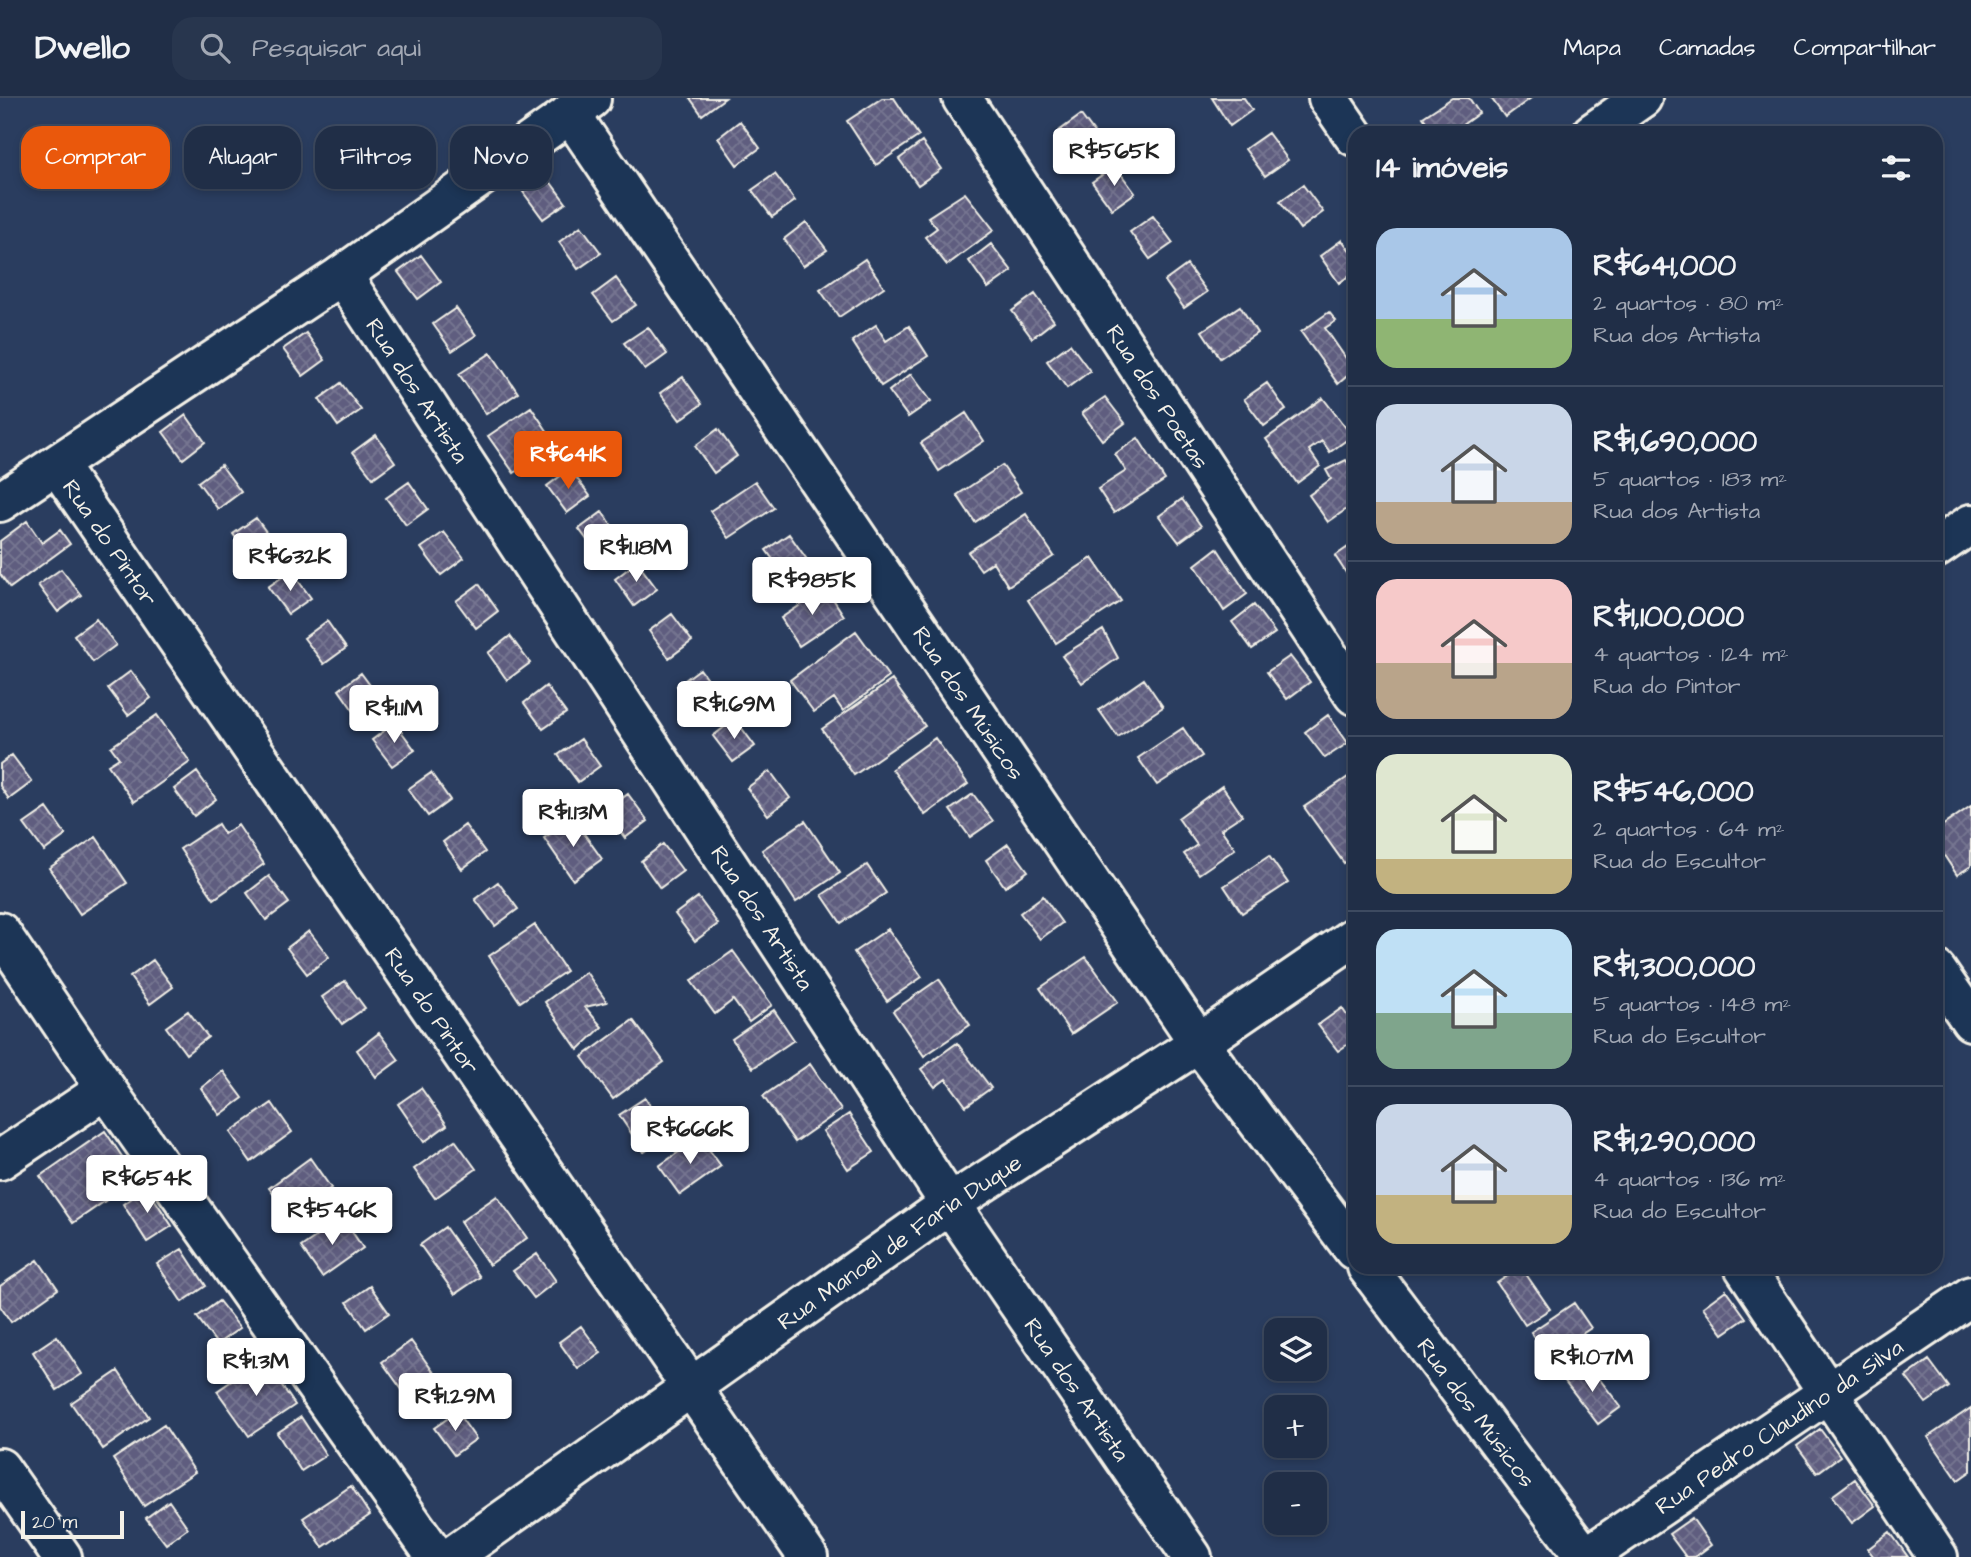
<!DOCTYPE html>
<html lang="pt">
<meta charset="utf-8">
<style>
body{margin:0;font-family:"Architects Daughter",sans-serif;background:#28364e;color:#f1f3f6;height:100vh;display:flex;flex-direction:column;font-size:26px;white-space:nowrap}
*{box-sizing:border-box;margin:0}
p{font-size:23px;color:#a2a8b4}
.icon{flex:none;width:38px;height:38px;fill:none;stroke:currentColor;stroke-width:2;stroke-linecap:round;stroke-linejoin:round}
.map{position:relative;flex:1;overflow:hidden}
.side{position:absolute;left:1348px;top:28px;width:595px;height:1148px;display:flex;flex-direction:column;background:#202e47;border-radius:21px;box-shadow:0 4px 10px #0003,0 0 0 2px #3d4a60}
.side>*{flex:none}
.banner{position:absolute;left:21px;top:28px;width:665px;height:63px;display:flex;gap:14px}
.buttons{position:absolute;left:1264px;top:1220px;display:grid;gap:14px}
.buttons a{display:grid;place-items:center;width:63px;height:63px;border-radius:14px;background:#202e47;box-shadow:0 4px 10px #0003,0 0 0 2px #3d4a60;font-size:35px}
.scale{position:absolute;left:21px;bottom:18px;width:103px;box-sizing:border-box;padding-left:7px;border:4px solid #f4f1e8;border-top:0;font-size:19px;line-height:24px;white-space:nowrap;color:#f4f1e8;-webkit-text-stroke:5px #1d3557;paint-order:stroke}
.price{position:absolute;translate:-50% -60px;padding:0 16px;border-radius:7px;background:#fff;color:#222;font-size:23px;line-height:46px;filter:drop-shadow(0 2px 4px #0008)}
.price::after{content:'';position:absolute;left:50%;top:42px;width:21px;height:16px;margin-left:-10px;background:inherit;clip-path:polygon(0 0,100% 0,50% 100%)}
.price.on{background:#ea580c;color:#fff}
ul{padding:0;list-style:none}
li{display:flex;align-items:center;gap:21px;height:175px;padding:0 28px}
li+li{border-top:2px solid #3d4a60}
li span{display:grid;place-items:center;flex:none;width:196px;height:140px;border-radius:21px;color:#555}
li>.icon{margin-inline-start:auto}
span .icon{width:84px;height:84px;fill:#fffc;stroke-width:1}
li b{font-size:30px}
h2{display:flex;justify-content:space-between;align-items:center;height:84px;padding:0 28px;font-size:30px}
.pill{padding:0 24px;border-radius:21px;background:#202e47;box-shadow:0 4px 10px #0003,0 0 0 2px #3d4a60;font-size:24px;line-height:63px}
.pill.on{background:#ea580c;color:#fff}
header{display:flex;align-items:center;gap:42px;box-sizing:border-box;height:98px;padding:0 35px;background:#202e47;border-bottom:2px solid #3d4a60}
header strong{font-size:33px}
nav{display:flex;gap:38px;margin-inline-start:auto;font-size:24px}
.search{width:490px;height:63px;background:#28364e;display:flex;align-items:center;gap:18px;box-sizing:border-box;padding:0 24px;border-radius:21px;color:#a2a8b4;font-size:26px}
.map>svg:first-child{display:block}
.building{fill:url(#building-cross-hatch);stroke:#f4f1e8;stroke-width:2}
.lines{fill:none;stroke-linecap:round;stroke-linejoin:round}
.minor-casing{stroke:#f4f1e8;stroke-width:44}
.minor{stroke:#1d3557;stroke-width:38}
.labels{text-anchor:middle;stroke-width:5;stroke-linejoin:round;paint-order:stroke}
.street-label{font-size:23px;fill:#f4f1e8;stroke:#1d3557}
</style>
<header>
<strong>Dwello</strong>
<div class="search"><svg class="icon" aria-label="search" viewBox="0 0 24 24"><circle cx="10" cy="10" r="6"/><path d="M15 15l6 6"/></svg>Pesquisar aqui</div>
<nav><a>Mapa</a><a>Camadas</a><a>Compartilhar</a></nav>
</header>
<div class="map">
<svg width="1971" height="1459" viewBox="0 0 1971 1459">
<defs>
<pattern id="building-cross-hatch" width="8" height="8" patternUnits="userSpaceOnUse" patternTransform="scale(1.75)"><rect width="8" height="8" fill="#5e5d7f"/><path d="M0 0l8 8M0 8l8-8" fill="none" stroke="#767591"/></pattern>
</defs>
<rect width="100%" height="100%" fill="#2a3d5f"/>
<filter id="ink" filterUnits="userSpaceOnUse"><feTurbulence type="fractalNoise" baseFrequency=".0143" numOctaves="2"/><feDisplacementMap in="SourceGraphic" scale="14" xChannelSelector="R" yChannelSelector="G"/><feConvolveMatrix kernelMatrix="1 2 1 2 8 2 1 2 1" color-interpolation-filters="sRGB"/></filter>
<g filter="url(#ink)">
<!-- building -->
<path class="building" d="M690,0H725L702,17Z
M882,0H894L919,38L876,67L847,23Z
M1212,0H1244L1252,12L1230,28Z
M1452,0H1469L1479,15L1451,35H1434L1423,19Z
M1491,0H1531L1505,19Z
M1081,17L1101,44L1079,60L1059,33Z
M740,23L760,50L737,67L718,40Z
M1268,35L1288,62L1265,78L1245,51Z
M922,44L941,71L918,87L899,61Z
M1115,68L1135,95L1112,111L1092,84Z
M775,76L795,103L772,119L752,92Z
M546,78L566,105L543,121L523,94Z
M1303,87L1323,114L1300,131L1280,103Z
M965,95L994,132L947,167L925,139L937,130L928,119Z
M1153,118L1173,145L1150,161L1130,134Z
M806,124L827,152L803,168L784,141Z
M581,128L601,155L578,171L559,144Z
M1342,142L1354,158V174L1339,185L1320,158Z
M991,146L1012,173L988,190L969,163Z
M421,157L441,184L418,201L398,174Z
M865,161L884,189L839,219L820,192Z
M1187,167L1207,194L1184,210L1165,183Z
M616,180L636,207L613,223L593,197Z
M1035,196L1054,223L1032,240L1012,213Z
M1240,208L1257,235L1220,260L1202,233Z
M456,210L476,237L452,253L433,226Z
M1329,214L1336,223L1325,230L1354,272L1338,286L1301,234Z
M876,227L886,243L909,228L928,258L881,288L852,243Z
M648,229L667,256L645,272L624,245Z
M306,235L325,262L303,278L283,251Z
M1070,246L1090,273L1067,290L1047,263Z
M491,255L518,295L486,316L459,276Z
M911,276L931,303L908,319L889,293Z
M683,279L702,306L680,322L660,295Z
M341,285L361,312L338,328L319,301Z
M1267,285L1286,312L1264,328L1244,301Z
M1105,299L1125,325L1102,342L1082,315Z
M1323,300L1352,338L1330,354L1322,343L1309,352L1320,368L1297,385L1266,341Z
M531,309L556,346L514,375L488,338Z
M966,315L984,343L939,373L921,345Z
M186,317L205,344L183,361L163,334Z
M718,331L737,358L714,375L695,348Z
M376,337L395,364L373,380L353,354Z
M1138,340L1165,382L1114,415L1098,391L1126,373L1115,356Z
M1346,362L1354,374V412L1351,408L1328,424L1309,397L1331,381L1326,372Z
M221,367L241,394L218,411L198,384Z
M1002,367L1021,394L975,424L957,397Z
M570,371L590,398L567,415L547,388Z
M755,383L774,410L729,440L710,413Z
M409,384L428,411L406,427L386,400Z
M1182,401L1201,428L1179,444L1159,418Z
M602,414L622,441L599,458L579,431Z
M1026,416L1054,458L1008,488L993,464L981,472L968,454Z
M256,420L275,446L253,463L233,436Z
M27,423L42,445L60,432L70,446L10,490L0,476V443Z
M444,434L464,460L441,477L421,450Z
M789,436L808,463L786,479L766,452Z
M1354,445V487L1335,458Z
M1217,450L1247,496L1224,513L1195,467Z
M1092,460L1121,503L1056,545L1028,502Z
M637,464L657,491L634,508L615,481Z
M61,471L81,497L58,514L38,487Z
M291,473L311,500L288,516L268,489Z
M479,486L498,513L476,530L456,503Z
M826,490L844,518L799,548L781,520Z
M1254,507L1275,535L1252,551L1232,524Z
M672,516L692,543L669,560L649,533Z
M96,521L116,547L93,564L74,537Z
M327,523L346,550L324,566L304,540Z
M1103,532L1118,560L1082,585L1062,558Z
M856,533L889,579L843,613L834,600L814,614L790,582Z
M510,538L530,565L507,582L488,555Z
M1290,558L1310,584L1287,601L1267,574Z
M700,571L720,598L697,615L677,588Z
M131,573L151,600L128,617L108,590Z
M361,575L381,602L358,619L339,592Z
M1144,581L1163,609L1118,639L1099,612Z
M892,582L925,628L854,677L822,631Z
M546,588L566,615L543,631L524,605Z
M157,617L190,664L134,704L108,667L119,660L111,649Z
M1328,617L1348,645L1325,660L1305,634Z
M735,621L755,648L733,664L713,638Z
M395,625L415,652L392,668L372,642Z
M1183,630L1202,658L1157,687L1138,660Z
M935,640L968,686L925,717L892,671Z
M581,641L600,668L578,684L558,657Z
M12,657L32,684L9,701L0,688V666Z
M770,673L790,700L768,717L747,690Z
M197,674L216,701L194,718L174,691Z
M431,675L450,702L428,718L408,691Z
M1354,675V758L1344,765L1304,709Z
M1222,688L1242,717L1221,731L1235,751L1199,776L1184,756L1197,747L1178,720Z
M628,696L648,723L625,740L605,713Z
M973,696L993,723L970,739L950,712Z
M1971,708V768L1957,777L1936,745V732Z
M47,710L66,737L44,753L24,726Z
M573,720L602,761L573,782L544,740Z
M805,723L840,775L796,804L762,752Z
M218,726L224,736L238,727L264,766L214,801L180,751Z
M465,727L485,754L462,771L443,744Z
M96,739L127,785L80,816L49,770Z
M663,746L683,773L660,790L641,763Z
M1008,746L1028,773L1005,789L986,762Z
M1269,758L1288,785L1242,815L1224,788Z
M867,767L886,795L841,825L822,797Z
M269,778L289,805L266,822L247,795Z
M498,784L518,811L495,828L475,801Z
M1043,798L1062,825L1040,841L1020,815Z
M698,799L718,826L695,843L675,816Z
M535,827L566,873L520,904L489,858Z
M888,831L922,879L887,903L854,854Z
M309,833L329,859L307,876L287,850Z
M733,853L772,907L749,924L733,902L715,916L691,883Z
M1086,859L1118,904L1071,936L1040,890Z
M153,862L173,889L150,906L130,879Z
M586,874L607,904L585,909L602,929L578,952L545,904Z
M939,881L970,927L924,958L893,913Z
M345,883L365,910L342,926L322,899Z
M1342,910L1354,928V942L1338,953L1318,927Z
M774,912L794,942L753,970L732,941Z
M188,913L208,939L186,956L166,929Z
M633,922L664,964L613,1001L582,959Z
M379,935L399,962L376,979L357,952Z
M957,945L991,990L966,1008L946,981L935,989L921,971Z
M810,966L841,1012L795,1044L763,998Z
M223,973L243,1000L220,1017L201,990Z
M421,990L447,1027L424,1044L398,1006Z
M645,1000L670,1037L644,1054L619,1017Z
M272,1005L292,1034L251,1064L230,1034Z
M849,1016L874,1054L848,1071L823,1033Z
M105,1033L137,1081L73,1125L40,1078Z
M700,1039L721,1068L680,1097L659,1068Z
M455,1042L476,1071L435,1100L414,1071Z
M310,1060L331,1090L290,1119L269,1090Z
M147,1090L172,1128L147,1144L123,1106Z
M497,1098L527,1140L489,1167L460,1124Z
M343,1120L363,1150L322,1179L301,1149Z
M445,1129L480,1179L455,1196L420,1147Z
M182,1151L206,1188L182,1204L157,1166Z
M537,1156L556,1183L534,1200L513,1173Z
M38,1162L58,1191L11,1224L0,1208V1188Z
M1521,1169L1550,1211L1525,1227L1497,1185Z
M370,1188L389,1215L366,1231L347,1204Z
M1726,1192L1746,1220L1723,1236L1703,1209Z
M219,1203L240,1230L217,1246L197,1219Z
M1574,1205L1591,1230L1547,1259L1531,1234Z
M581,1228L601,1255L578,1271L559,1244Z
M57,1238L82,1276L57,1292L33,1254Z
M411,1243L445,1290L416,1311L382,1264Z
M264,1261L295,1307L249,1338L217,1293Z
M1929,1262L1949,1289L1926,1305L1906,1279Z
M1587,1265L1621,1309L1598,1326L1564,1282Z
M118,1273L149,1319L103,1351L71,1305Z
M1971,1310V1373L1958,1382L1928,1339Z
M457,1314L476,1341L454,1357L434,1330Z
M301,1319L326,1357L301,1373L277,1335Z
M164,1327L195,1374L144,1408L113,1361Z
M1820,1331L1840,1358L1817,1375L1797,1348Z
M1855,1381L1875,1408L1852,1425L1832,1398Z
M351,1388L370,1417L323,1449L303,1420Z
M169,1403L188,1430L166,1446L146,1420Z
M1692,1420L1711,1447L1695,1459H1686L1669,1436Z
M1890,1434L1908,1459H1874L1868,1451Z"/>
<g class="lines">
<!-- minor casing -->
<g class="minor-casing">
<g id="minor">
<path id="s1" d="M962,0L1354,597"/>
<path d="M1328,0L1354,38"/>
<path id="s2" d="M570,15L1199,945L1354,1152"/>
<path d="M1592,35L1642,0"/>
<path id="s3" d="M342,177L950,1106L1192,1459"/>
<path id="s4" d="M57,367L808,1459"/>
<path d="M0,404L342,177L591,1"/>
<path d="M1936,450L1971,426"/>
<path d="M0,834L106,991L436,1459"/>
<path d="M1936,872L1971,923"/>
<path d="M0,1062L106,991"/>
<path id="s5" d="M1367,1169L1585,1459"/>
<path d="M1744,1169L1938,1459"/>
<path d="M0,1370L62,1459"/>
<path id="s6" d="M451,1459L950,1106L1199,945L1354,839"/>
<path id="s7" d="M1586,1459L1971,1198"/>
</g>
</g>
<!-- minor -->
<use href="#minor" class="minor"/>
</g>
</g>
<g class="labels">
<!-- street labels -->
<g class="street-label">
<text dy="8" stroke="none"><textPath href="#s3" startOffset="138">Rua dos Artista</textPath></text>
<text dy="8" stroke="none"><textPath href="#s1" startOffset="357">Rua dos Poetas</textPath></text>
<text dy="8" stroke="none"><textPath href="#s4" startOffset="94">Rua do Pintor</textPath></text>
<text dy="8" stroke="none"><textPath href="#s2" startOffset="712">Rua dos Músicos</textPath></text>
<text dy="8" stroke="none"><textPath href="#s3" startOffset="768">Rua dos Artista</textPath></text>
<text dy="8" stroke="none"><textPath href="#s4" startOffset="662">Rua do Pintor</textPath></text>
<text dy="8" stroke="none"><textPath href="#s6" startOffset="548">Rua Manoel de Faria Duque</textPath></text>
<text dy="8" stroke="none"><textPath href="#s3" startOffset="1335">Rua dos Artista</textPath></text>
<text dy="8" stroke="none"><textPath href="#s5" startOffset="182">Rua dos Músicos</textPath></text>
<text dy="8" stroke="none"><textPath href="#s7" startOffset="233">Rua Pedro Claudino da Silva</textPath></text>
</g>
</g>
</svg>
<div class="buttons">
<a><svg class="icon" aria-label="layers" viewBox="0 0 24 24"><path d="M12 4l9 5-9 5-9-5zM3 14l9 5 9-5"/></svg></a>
<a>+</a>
<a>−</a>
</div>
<div class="scale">20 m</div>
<b class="price" style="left:1114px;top:90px">R$565K</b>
<b class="price on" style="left:568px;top:393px">R$641K</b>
<b class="price" style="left:636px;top:486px">R$1.18M</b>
<b class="price" style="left:290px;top:495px">R$632K</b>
<b class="price" style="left:812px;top:519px">R$985K</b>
<b class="price" style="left:734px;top:643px">R$1.69M</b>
<b class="price" style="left:394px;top:647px">R$1.1M</b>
<b class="price" style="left:573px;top:751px">R$1.13M</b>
<b class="price" style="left:690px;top:1068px">R$666K</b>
<b class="price" style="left:147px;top:1117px">R$654K</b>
<b class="price" style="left:332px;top:1149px">R$546K</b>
<b class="price" style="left:1592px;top:1296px">R$1.07M</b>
<b class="price" style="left:256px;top:1300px">R$1.3M</b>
<b class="price" style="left:455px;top:1335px">R$1.29M</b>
<div class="banner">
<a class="pill on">Comprar</a>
<a class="pill">Alugar</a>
<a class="pill">Filtros</a>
<a class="pill">Novo</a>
</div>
<section class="side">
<h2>14 imóveis<svg class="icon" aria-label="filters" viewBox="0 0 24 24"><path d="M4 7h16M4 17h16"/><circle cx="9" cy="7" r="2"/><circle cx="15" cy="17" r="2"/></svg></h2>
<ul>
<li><span style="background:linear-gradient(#a9c7e8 65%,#8fb573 0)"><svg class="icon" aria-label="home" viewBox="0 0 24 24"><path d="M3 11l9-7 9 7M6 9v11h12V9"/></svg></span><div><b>R$641,000</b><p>2 quartos · 80 m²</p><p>Rua dos Artista</p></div></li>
<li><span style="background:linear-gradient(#c9d6e8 70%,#b9a48a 0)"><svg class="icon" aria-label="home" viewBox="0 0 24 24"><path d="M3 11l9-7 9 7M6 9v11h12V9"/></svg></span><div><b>R$1,690,000</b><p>5 quartos · 183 m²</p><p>Rua dos Artista</p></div></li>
<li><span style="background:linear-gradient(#f6c9c9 60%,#b9a48a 0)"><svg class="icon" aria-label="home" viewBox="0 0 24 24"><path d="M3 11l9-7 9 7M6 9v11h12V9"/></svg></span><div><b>R$1,100,000</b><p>4 quartos · 124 m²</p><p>Rua do Pintor</p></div></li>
<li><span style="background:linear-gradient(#dfe7d0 75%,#c2b280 0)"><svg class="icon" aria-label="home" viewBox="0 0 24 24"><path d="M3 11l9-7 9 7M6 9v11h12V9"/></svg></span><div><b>R$546,000</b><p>2 quartos · 64 m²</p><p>Rua do Escultor</p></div></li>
<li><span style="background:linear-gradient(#bfe0f5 60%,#7fa58c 0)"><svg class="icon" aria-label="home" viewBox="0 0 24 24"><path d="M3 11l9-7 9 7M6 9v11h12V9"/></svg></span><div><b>R$1,300,000</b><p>5 quartos · 148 m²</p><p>Rua do Escultor</p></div></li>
<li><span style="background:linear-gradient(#c9d6e8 65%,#c2b280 0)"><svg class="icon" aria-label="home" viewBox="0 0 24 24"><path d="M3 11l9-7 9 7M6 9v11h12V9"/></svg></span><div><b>R$1,290,000</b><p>4 quartos · 136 m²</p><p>Rua do Escultor</p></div></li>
</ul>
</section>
</div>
